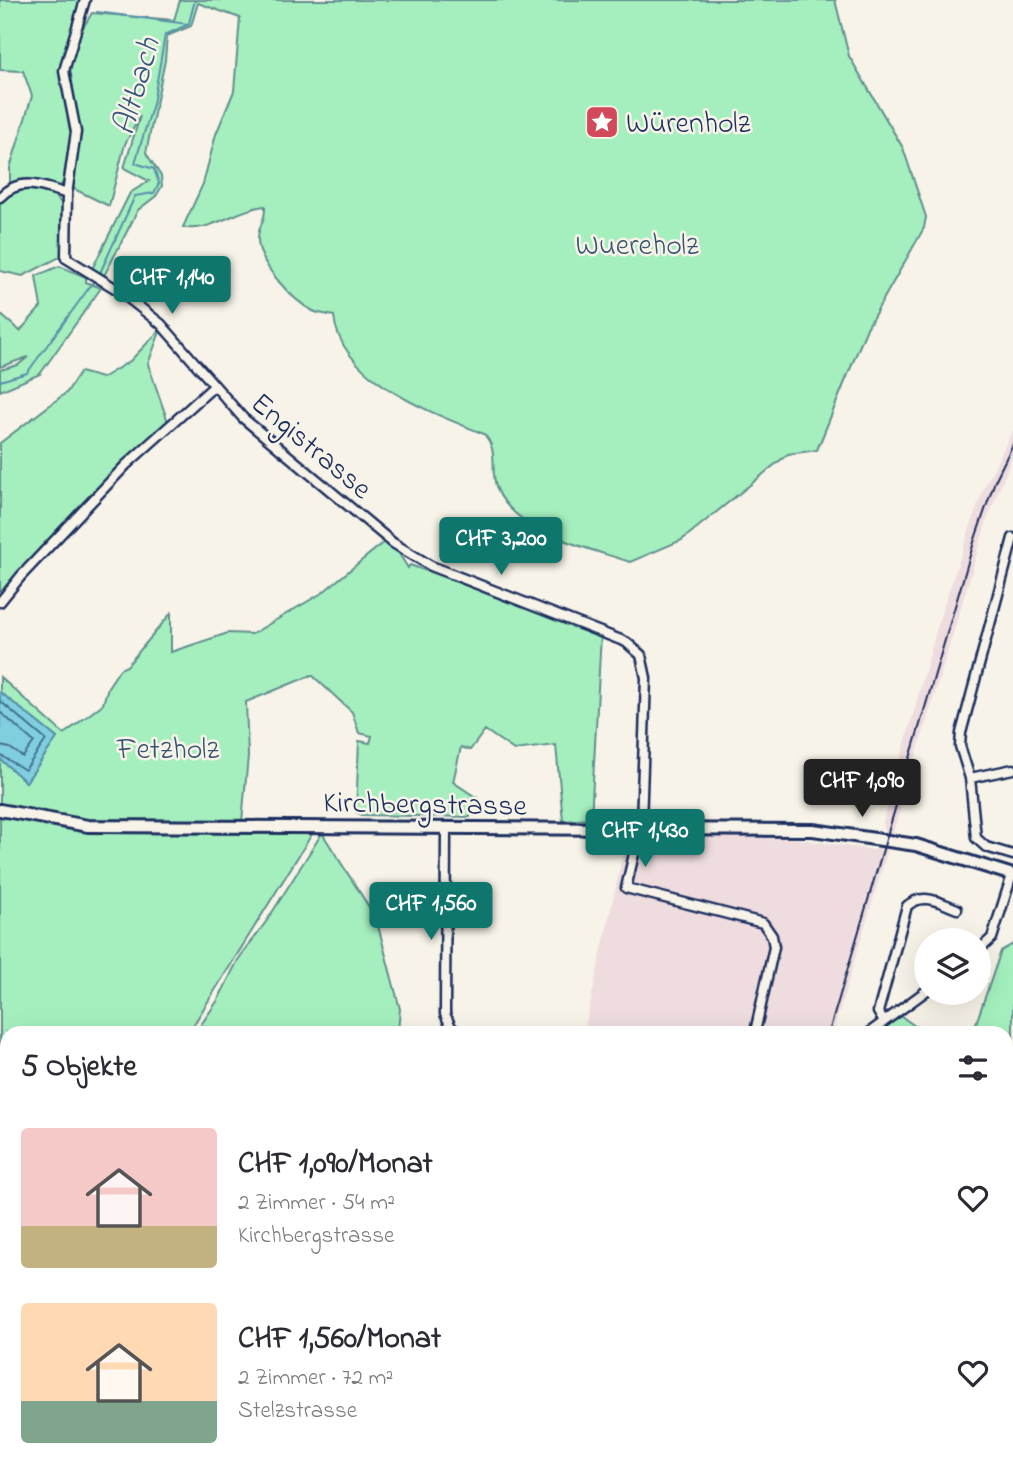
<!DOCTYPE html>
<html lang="de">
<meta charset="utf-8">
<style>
body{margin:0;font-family:"Indie Flower",sans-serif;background:#f2f2f3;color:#2b2b33;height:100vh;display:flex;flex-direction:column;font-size:26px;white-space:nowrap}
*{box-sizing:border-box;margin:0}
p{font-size:23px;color:#7c7c81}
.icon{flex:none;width:38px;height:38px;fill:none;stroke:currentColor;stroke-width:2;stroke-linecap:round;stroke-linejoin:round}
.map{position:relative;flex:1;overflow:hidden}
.panel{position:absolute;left:0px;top:1026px;width:1013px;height:450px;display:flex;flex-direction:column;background:#fff;border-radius:21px 21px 0 0;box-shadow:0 7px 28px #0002}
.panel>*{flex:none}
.buttons{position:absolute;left:914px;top:928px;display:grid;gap:14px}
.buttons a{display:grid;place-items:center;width:77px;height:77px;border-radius:50%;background:#fff;box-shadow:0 7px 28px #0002;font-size:35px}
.price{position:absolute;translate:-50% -60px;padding:0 16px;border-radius:7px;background:#0f766e;color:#fff;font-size:23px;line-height:46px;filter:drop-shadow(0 2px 4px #0008)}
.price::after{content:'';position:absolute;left:50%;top:42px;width:21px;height:16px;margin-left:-10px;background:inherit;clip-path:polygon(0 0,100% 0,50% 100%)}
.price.current{background:#222;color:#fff}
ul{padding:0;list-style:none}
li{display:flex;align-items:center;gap:21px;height:175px;padding:0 21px}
li span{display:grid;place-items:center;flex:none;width:196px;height:140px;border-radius:7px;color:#555}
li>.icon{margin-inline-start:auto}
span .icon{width:84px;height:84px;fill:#fffc;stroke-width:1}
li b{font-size:30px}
h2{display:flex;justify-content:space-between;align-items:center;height:84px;padding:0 21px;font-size:30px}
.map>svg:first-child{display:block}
.built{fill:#eedcde}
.green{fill:#a5efbe;stroke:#608f8e;stroke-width:2}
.water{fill:#80cfde;stroke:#588fab;stroke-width:2}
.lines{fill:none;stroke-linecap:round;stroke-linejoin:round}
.shore{stroke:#436f91;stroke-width:2}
.stream{stroke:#588fab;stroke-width:2}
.street-casing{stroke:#1b2f5e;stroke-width:13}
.secondary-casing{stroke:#1b2f5e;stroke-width:16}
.primary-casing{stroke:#1b2f5e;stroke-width:18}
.street{stroke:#f7f3e8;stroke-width:8}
.secondary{stroke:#f7f3e8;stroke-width:10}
.primary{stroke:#f7f3e8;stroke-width:12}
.rail{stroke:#1b2f5e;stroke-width:2}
.labels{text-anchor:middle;stroke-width:5;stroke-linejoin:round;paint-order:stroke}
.poi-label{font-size:30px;fill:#1b2f5e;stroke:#f7f3e8;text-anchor:start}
.park-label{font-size:30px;fill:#375571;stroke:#f7f3e8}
.street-label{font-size:30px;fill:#1b2f5e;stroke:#f7f3e8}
.water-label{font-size:32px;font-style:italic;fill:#34577e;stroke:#f7f3e8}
</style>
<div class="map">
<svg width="1013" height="1475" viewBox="0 0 1013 1475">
<rect width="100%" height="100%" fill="#f7f3e8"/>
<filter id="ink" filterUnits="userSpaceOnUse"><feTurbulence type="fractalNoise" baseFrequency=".0143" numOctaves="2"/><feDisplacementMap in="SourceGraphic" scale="14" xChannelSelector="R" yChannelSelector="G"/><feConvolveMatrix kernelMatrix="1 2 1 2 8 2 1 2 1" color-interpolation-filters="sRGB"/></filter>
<g filter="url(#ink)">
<!-- built -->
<path class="built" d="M1013,430V455L987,520L833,1032H584L625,845L677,835L798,839L874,850L882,843L885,832L883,822L941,614L983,490Z"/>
<!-- green -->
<path class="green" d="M0,0H84L79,6C73,29 57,57 60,81C61,90 68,98 70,107C74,130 77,169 60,186L10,184V168L32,96L23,71L0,70Z
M180,0H835L849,56L903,148L926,217L924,228L867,328L817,450L788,454L682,540L630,562C589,548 515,533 497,489C489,469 500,452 484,434C433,413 340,380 334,316C327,314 319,314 313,311C292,300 257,263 258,238C258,226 266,221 265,206C236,209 208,234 183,227L203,184L216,134L234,91L240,18L198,3L191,26L167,36L165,60L146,153L161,176L162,186L156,196L138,210L104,276L92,269L130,193L149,181L124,168L140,116L125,144L109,206L68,186L77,160L76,112L68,52L92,13L174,20Z
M34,187L52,192L62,204V256L23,276L0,271V200L13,191Z
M59,266L86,277V282L101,288L40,374L0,391V370L18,365L28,357L0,367V314L20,331L41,307L36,276Z
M161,329L148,364L168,422L74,513L0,599V443L67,392L80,372L102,378L130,361Z
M383,543L396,549L408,568L410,565L601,634L591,819L563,821L556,745L514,750L485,730L470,750L461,747L453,782L477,798L470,817L362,815L356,812L359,741L370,743L372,736L359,733L352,712L312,675L246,702L248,756L242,822L317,826L189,1032H7V1438L0,1456V759L26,782L57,738L0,692V677L64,734L103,704L108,687L120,669L127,666L171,613V652L228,633L252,634L322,593Z
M322,833L376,918L400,1009L398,1032H196L218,1000L238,960L268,919Z
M1013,944V1123H1006V1032H973L1001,951Z
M901,1016L923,1032H879Z"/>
<!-- water -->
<path class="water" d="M0,692L57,738L26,782L0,759Z"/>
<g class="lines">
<!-- shore -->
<path class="shore" d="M0,701L46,740L25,770L0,755
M0,712L34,742L23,757L10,748L0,746"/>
<!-- stream -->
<path class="stream" d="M97,12L188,24
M189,23L195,0
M100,273L135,196L154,193L159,183L154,169L135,163L153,104L165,35L189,24
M0,381L27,373L94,281"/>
<!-- street casing -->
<g class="street-casing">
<path id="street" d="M85,0L64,71L76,132L67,194L66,258L118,290L161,324L243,418L393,543L431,566L626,642L641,655L646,678L641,824L626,888L763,923L772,936L774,947L755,1032
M0,197C20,176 42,186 67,194
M1013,538L961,733L960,746L970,778L976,838L986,847L1013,855
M0,602L21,576L126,465L213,387
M970,778L1013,769
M446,829L445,1014L452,1029L459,1032
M978,951L992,938L1012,875
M884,1022L878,1012L907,906C923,892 939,902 957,909
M870,1032L926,991"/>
</g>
<!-- secondary casing -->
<g class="secondary-casing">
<path id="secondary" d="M0,810L88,826L813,830L916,845L1013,875"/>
</g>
<!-- primary casing -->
<g class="primary-casing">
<path id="primary" d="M1006,1130L1013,1128
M1006,1139L1013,1140
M257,1475L267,1468"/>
</g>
<!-- street -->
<use href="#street" class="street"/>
<!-- secondary -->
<use href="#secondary" class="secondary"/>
<!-- primary -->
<use href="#primary" class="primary"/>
<!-- rail -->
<path class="rail" d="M829,1032L974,542L995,481L1013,444
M468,1475L476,1468"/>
</g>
</g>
<!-- icons -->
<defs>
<g id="sight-square" transform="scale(1.75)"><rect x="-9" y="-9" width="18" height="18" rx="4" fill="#d1495b" stroke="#f7f3e8"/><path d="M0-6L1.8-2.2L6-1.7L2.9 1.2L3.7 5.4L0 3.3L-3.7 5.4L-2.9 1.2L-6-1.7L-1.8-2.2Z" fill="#fff"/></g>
</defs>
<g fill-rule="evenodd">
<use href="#sight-square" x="602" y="122"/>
</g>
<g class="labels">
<!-- poi labels -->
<g class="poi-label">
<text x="626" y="132">Würenholz</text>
</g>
<!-- park labels -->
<g class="park-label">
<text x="637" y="254">Wuereholz</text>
<text x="168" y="758">Fetzholz</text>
</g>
<!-- street labels -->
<g class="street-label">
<text transform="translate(312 445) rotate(40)" y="10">Engistrasse</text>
<text transform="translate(425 803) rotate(1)" y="10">Kirchbergstrasse</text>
</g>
<!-- water labels -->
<g class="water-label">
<text transform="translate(135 86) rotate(-74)" y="11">Altbach</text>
</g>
</g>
</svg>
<div class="buttons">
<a><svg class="icon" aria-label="layers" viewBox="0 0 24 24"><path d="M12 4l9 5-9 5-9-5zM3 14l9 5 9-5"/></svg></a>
</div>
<b class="price" style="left:172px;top:316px">CHF 1,140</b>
<b class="price" style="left:501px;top:577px">CHF 3,200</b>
<b class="price current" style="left:862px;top:819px">CHF 1,090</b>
<b class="price" style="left:645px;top:869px">CHF 1,430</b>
<b class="price" style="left:431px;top:942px">CHF 1,560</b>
<section class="panel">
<h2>5 Objekte<svg class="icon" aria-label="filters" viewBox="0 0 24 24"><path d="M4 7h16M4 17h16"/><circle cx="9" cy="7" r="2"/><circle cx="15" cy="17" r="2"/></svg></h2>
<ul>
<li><span style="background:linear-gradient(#f6c9c9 70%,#c2b280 0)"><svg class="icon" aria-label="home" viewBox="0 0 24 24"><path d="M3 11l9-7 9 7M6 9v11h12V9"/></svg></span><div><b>CHF 1,090/Monat</b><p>2 Zimmer · 54 m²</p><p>Kirchbergstrasse</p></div><svg class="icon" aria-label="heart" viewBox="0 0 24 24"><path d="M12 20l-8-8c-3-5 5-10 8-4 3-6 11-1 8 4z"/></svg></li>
<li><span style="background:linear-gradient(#ffd9b3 70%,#7fa58c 0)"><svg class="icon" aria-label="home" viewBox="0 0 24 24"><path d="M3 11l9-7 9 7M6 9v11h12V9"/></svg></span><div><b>CHF 1,560/Monat</b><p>2 Zimmer · 72 m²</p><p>Stelzstrasse</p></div><svg class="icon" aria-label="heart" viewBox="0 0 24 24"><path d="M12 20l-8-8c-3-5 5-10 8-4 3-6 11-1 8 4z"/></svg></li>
</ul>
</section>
</div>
